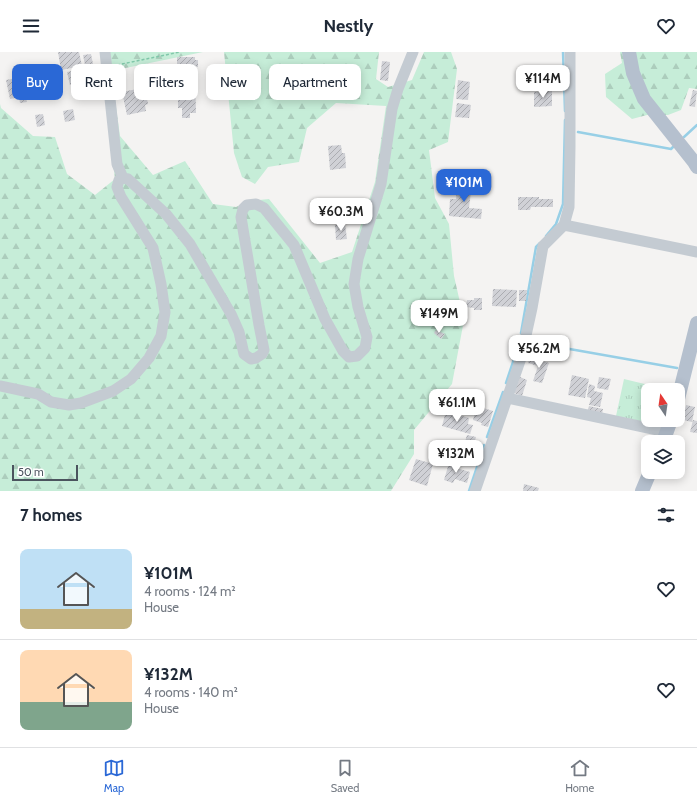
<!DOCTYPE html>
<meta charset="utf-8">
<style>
body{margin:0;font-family:Cabin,sans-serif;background:#f6f6f7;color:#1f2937;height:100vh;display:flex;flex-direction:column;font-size:15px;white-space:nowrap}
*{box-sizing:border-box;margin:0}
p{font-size:13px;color:#747a83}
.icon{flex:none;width:22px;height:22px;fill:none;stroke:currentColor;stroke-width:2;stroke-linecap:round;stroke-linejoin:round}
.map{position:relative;height:439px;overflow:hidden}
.drawer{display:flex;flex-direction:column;background:#fff;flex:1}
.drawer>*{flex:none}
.hud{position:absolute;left:12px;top:12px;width:400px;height:36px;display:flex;gap:8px}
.needle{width:26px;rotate:347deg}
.buttons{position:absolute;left:641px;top:331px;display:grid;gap:8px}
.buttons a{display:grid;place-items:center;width:44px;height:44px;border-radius:8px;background:#fff;box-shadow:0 2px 10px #0003;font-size:20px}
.scale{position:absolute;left:12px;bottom:10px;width:66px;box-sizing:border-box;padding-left:4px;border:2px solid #4b545e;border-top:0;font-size:11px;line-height:14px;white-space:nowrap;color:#4b545e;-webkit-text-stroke:3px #fff;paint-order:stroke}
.price{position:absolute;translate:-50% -34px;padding:0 9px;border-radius:8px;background:#fff;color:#222;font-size:13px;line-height:26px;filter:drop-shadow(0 1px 2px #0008)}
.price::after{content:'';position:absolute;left:50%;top:24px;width:12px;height:9px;margin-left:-6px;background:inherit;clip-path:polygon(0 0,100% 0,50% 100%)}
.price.current{background:#2a68d6;color:#fff}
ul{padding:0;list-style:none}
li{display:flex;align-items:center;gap:12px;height:100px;padding:0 20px}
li+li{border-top:1px solid #e0e1e3}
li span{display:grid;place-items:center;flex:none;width:112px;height:80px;border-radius:8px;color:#555}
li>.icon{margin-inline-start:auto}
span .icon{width:48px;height:48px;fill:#fffc;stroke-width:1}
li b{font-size:17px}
h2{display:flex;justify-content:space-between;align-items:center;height:48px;padding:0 20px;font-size:17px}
.chip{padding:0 14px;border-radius:8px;background:#fff;box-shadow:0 2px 10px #0003;font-size:14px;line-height:36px}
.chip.current{background:#2a68d6;color:#fff}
header{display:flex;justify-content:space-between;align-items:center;height:52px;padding:0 20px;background:#fff;font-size:18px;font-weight:800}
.menu{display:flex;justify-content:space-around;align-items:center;height:56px;border-top:1px solid #e0e1e3;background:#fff;font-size:11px;color:#747a83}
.menu a{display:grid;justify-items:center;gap:2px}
.menu .current{color:#2a68d6}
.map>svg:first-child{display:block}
.grass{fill:url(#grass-tufts)}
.forest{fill:url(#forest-firs)}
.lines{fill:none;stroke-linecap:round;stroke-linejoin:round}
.stream{stroke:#97cfe6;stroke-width:2.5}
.building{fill:url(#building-hatch)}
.path{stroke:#80c8aa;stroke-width:1.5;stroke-dasharray:3 2;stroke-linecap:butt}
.minor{stroke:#c4cbd2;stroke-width:11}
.major{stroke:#b5c0ce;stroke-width:14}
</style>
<header><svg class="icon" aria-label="menu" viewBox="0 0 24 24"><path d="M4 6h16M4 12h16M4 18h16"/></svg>Nestly<svg class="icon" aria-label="heart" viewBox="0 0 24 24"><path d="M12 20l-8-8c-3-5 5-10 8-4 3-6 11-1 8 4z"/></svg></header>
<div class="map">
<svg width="697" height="439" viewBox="0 0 697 439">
<defs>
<pattern id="grass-tufts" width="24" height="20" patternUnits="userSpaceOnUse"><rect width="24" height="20" fill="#c6edd8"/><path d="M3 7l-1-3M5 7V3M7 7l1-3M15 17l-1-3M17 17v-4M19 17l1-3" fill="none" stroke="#accdbc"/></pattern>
<pattern id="forest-firs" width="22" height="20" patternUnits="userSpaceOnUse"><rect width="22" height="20" fill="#c6edd8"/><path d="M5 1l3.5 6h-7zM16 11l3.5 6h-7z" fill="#accdbc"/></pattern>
<pattern id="building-hatch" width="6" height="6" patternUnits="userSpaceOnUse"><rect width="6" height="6" fill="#d0d1d6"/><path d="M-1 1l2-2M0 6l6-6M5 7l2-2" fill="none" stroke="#abacb1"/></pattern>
</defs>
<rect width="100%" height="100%" fill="#f4f3f2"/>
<!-- grass -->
<path class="grass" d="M624,327L657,335V338H648V368H651L650,371L616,364Z"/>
<!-- forest -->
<path class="forest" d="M101,0H203L111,19L120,84L153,123L185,109L213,152L236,155L248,149L269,147L320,211L352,200L375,130L386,54L336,51L307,76L299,110L268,115L255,132L242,125L234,101L224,0H379L376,27L388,35L412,28L424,0H451L457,17L448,90L429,98L435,146L449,172L454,224L464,268L452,332L414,378V402L391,439H0V52L1,56L33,84L55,85L67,122L95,143L115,127Z
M620,0H697V37L689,36L681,58L668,63H647L632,67L606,45L605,22L622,11Z"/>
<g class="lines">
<!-- stream -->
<path class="stream" d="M563,0L565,59
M578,80L671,97L673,95
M684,85L697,73
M546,184L556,172L563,152L565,68
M521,281L536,195L540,191
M530,290L677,316
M506,331L517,298
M487,385L503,340
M480,405L484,393
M469,439L477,415"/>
</g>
<!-- building -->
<path class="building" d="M58,0H79L82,14L61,18Z
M91,2L93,12L85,13L83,3Z
M177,5H195V8H198V15H195V18L177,19Z
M382,9L390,10L388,29L380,28Z
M76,18L78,31L70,33L67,20Z
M41,21L42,27H45L46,34L43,35L44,41L32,43L30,36L24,37L27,50L20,51L19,45L10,47L6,28L22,25L24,32L29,31L28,24Z
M177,21H195L196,61H190V66H182V56H178V46H183L182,32H177Z
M458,28L470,30L468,48L456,47Z
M142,36L143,42L146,41L148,52L145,53L146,59L127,63L122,40Z
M693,38L697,39L695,55L689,54Z
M552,39V54L534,55V40Z
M457,51L471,53L469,66L455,65Z
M73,57L75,68L65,70L63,59Z
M43,62L45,73L37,75L35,63Z
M341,93L342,101H345L346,116L330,118L328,94Z
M458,129L472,131L469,156L482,157L481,167L449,164L450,147H456Z
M448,133L455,134L454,143L448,142Z
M518,145H539V147H553V155H531L530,158H518Z
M335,151L337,168L325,169L324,153Z
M345,172L347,187L336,188L335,173Z
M493,237L517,238L516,255L492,254Z
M519,238H527L526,249H519Z
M474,246H482V258H474V256L466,255L467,248H474Z
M436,278L445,282L441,287L434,281Z
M530,305L549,311L542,331L533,329L538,314L528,311Z
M572,323L589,327L585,346L568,343Z
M520,325L527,328L522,344L514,341Z
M599,325L611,327L608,338L597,336Z
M589,332L595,334L594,339L603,341L600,355L589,353L591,346L587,345Z
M456,345L466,348L464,354L454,351Z
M468,348L475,351L472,361L465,359Z
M686,353L695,355L692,370L683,368Z
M477,354L493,359L488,375L481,373L482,371L473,368Z
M589,354L603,357L602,362L587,360Z
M446,359L469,366L468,372L473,373L470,382L442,374Z
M693,368L697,369V381L690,380Z
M467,383L476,385L471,402L462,400Z
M476,389L482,391L478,403L473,401Z
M416,407L433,412L427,434L409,428Z
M449,411L456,413V416L470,420L467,431L455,427L453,431L444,428Z
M524,432L539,436L538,439H523Z"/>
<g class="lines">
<!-- path -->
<path class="path" d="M117,13L180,0"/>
<!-- minor -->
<path class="minor" d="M105,0L117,112L123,126L128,127L166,162L190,192L231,262L239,280L244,302L251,307L256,306L262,302L264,298L259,273L241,165L243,157L247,153L256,152L264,156L294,193L325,267L343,299L349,305L357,304L365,296L367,285L358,255L354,232L358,207L381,132L392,57L398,37L413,0
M564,173L697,200
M0,334L38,342L51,350L69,353L81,351L113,339L131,327L149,306L161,284L165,260L161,232L153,196L121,145L117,135L119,128L123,126
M507,346L667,380
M475,439L521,306L532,256L543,194L564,173L569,155L570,94V0"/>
<!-- major -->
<path class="major" d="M629,0L633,21L644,47L694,110L697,115
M678,347L697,271
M663,390L671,368
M642,439L650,420"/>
</g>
</svg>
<div class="buttons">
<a><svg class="needle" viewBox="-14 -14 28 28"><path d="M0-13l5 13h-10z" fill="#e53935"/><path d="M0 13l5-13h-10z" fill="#747a83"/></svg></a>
<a><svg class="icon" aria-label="layers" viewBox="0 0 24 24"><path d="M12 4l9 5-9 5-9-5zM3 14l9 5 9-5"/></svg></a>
</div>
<div class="scale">50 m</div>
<b class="price" style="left:543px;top:47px">¥114M</b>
<b class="price current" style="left:464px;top:151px">¥101M</b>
<b class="price" style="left:341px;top:180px">¥60.3M</b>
<b class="price" style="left:439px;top:282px">¥149M</b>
<b class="price" style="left:539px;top:317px">¥56.2M</b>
<b class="price" style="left:457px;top:371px">¥61.1M</b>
<b class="price" style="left:456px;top:422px">¥132M</b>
<div class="hud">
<a class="chip current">Buy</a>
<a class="chip">Rent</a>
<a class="chip">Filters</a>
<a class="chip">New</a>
<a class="chip">Apartment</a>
</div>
</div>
<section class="drawer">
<h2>7 homes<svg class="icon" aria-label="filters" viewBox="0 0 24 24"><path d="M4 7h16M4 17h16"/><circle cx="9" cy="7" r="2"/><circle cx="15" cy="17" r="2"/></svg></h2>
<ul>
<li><span style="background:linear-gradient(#bfe0f5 75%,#c2b280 0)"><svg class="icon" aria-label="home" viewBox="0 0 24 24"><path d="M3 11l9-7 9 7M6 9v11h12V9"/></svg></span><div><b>¥101M</b><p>4 rooms · 124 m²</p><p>House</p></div><svg class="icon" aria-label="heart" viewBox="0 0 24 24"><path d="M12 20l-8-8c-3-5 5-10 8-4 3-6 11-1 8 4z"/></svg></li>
<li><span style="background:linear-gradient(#ffd9b3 65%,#7fa58c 0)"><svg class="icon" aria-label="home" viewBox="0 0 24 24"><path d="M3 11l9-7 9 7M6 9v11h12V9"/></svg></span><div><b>¥132M</b><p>4 rooms · 140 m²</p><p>House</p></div><svg class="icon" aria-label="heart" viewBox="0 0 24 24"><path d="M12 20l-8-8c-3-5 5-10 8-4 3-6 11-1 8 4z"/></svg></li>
</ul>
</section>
<nav class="menu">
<a class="current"><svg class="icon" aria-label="map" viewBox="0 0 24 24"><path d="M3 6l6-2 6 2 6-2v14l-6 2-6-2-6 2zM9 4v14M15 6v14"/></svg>Map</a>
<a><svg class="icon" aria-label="saved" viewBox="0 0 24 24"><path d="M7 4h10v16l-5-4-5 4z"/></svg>Saved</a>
<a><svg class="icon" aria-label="home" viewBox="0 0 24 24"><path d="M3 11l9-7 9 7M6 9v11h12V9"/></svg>Home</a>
</nav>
